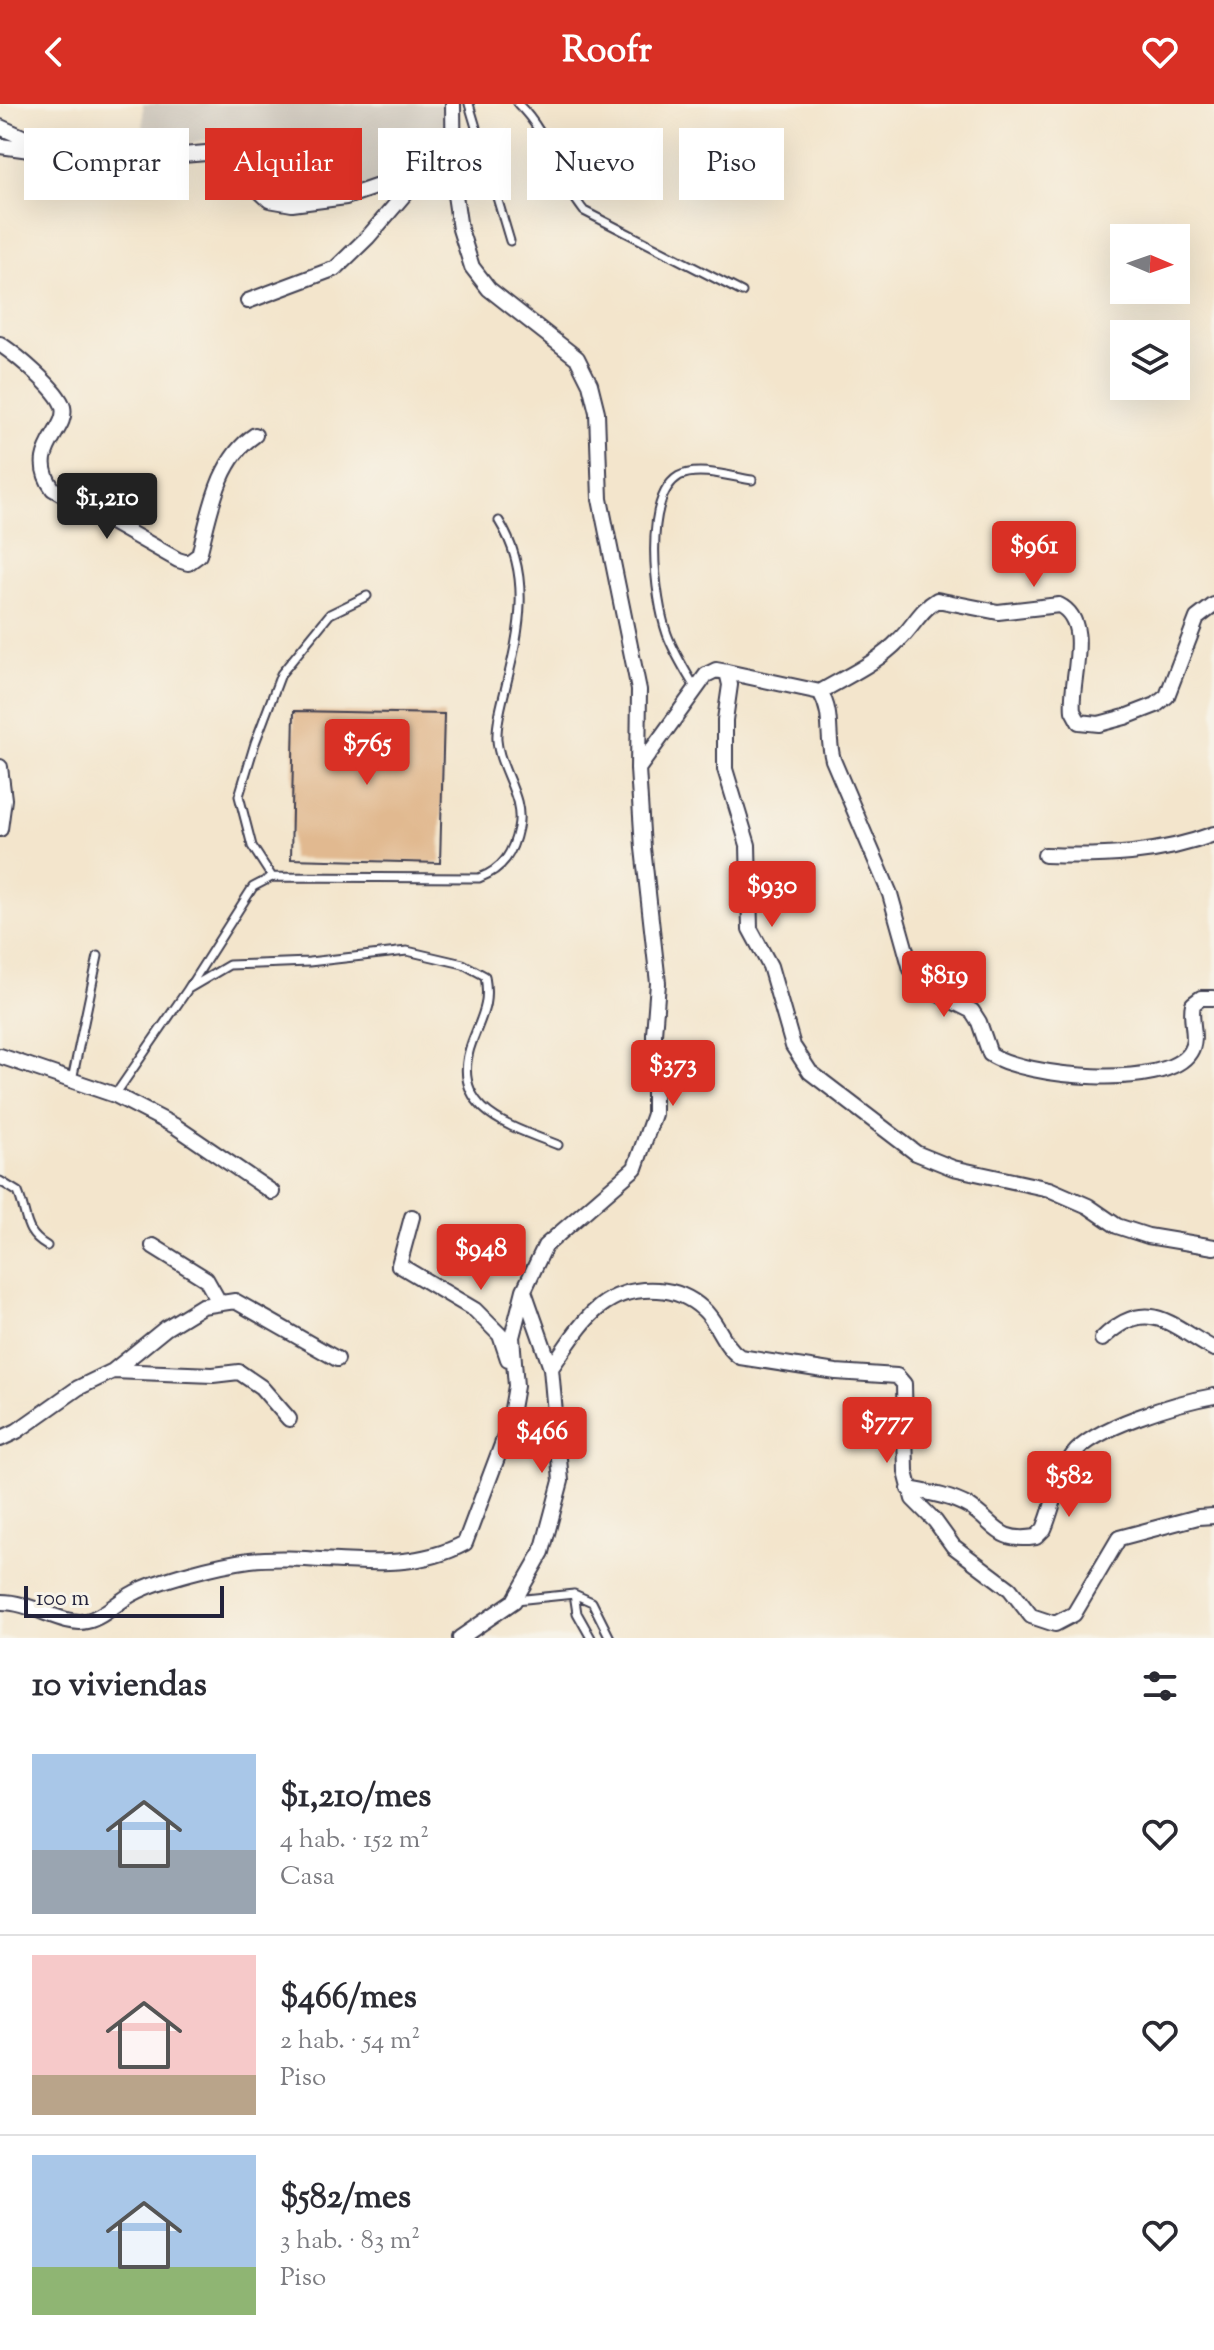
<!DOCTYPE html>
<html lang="es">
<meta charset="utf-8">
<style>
body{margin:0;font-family:"Sorts Mill Goudy",serif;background:#f2f2f3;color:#2b2b33;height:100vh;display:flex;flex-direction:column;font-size:30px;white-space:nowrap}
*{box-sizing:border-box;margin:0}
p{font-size:26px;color:#7c7c81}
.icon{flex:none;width:44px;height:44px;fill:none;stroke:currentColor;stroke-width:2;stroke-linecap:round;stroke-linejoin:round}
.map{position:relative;height:1534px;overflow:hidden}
.panel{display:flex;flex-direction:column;background:#fff;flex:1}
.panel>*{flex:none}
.guide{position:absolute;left:24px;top:24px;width:800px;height:72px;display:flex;gap:16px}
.needle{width:52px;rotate:92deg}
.tools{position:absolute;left:1110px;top:120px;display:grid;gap:16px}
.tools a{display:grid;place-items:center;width:80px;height:80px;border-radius:0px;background:#fff;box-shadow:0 8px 32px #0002;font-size:40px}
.scale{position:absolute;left:24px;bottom:20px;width:200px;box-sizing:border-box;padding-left:8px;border:4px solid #22223b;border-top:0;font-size:22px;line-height:28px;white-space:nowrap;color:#22223b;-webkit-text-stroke:6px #f7f3e8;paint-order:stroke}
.price{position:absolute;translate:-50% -68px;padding:0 18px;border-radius:8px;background:#d93025;color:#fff;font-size:26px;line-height:52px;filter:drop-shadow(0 2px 4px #0008)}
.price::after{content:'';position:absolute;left:50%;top:48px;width:24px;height:18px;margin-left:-12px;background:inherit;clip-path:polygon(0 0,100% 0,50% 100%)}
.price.active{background:#222;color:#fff}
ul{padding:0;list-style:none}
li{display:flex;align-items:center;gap:24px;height:200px;padding:0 32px}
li+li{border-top:2px solid #e1e1e2}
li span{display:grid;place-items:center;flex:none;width:224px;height:160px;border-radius:0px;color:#555}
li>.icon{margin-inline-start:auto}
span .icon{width:96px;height:96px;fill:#fffc;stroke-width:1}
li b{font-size:34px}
h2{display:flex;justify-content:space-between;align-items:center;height:96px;padding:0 32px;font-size:34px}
.pill{padding:0 28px;border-radius:0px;background:#fff;box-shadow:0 8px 32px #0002;font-size:28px;line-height:72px}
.pill.active{background:#d93025;color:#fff}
header{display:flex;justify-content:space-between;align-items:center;height:104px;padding:0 32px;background:#d93025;color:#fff;font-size:36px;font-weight:700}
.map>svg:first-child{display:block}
.industrial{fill:#cac3b8}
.building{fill:#e1b990}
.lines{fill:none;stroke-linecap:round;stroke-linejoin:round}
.lane-casing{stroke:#413f51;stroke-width:11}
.street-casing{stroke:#413f51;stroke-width:18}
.lane{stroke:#fff;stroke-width:7}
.street{stroke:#fff;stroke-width:14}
</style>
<header><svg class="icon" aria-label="back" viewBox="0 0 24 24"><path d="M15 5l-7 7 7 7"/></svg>Roofr<svg class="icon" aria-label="heart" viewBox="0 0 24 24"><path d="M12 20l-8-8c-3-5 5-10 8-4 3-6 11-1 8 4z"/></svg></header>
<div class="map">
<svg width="1214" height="1534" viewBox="0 0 1214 1534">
<rect width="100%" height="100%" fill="#f7f3e8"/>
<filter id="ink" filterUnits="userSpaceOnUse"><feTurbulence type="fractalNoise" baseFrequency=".0125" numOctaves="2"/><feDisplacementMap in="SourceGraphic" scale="16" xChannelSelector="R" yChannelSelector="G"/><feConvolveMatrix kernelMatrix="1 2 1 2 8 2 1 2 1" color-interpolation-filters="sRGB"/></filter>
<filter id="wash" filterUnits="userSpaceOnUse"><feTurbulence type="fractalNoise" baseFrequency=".006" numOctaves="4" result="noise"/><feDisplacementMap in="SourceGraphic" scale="32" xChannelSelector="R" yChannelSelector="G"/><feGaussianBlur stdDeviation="1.8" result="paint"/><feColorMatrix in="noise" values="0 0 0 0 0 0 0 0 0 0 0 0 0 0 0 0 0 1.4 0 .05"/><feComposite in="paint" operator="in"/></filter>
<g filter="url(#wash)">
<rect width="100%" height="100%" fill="#f3e5cc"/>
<!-- industrial -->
<path class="industrial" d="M143,0H444L449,23L447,44L360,89L279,100L260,88L233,48L203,36L144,52Z"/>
<g id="blocks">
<!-- building -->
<path class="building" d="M294,607L444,610L440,759L291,755Z"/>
</g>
</g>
<g filter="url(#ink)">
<use href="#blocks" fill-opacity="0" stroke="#413f51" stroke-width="2"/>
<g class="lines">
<!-- lane casing -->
<g class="lane-casing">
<path id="lane" d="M469,0L510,137
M518,0C550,31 557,73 584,107L742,188
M696,585C686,568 674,549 667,530C655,496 642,394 679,372C698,362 733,373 752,376
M272,773L252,742L239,692L255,639L281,570L330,510L367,492
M188,885L253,783L272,773L479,774C503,765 513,749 518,724C525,693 499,666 497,636C496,619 502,599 506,582C520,525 532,470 499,417
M72,976L98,852
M115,991L188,885L229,861L309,858L407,847L463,860L485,872C490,901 482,911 472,938C447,1005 509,1022 558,1041
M0,1077L18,1088C28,1112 23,1128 47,1142
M574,1490L592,1498L610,1534
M516,1496L574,1490L577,1509L591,1534"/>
</g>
<!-- street casing -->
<g class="street-casing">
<path id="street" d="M0,23L52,46
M0,42L112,57L218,48L269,96L292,100L346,93L378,82L455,35
M248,197L336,164L368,133L421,71L454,54
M0,240C16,251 58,285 63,303C69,327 25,346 53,385L178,456L188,459L199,451C210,410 217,356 255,331
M727,568L820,588C847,572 877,559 899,536C913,523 920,506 937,496L998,508L1059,501C1094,518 1069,578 1073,607L1079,618L1099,620L1125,613L1156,601L1167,592L1197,514L1214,501
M820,588C834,611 826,631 833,656L890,790L911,865L934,888L972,907L979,918L990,950C1024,973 1166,987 1190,948C1199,934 1189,916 1193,900L1201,894H1214
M0,663L4,695L0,725
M638,665L706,571L716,566L727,568L730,581L725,616V665L748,741L750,825L770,862L793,942L810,968L916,1049L953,1064L1049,1085L1088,1102L1117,1122L1148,1132L1214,1143
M1045,751C1103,753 1159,751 1214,730
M0,952L115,991L175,1022L272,1088
M412,1113L399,1161L475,1206L500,1231L508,1255
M153,1142L206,1175L219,1198
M1102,1235C1148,1190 1172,1223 1214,1245
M551,1264C581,1222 600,1182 658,1186C675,1187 690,1193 703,1205C718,1218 723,1242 740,1253L836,1268L897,1272L904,1280L906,1368L913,1395L935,1417L953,1442L1010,1485L1031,1512L1055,1520L1074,1510L1119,1434L1198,1413L1214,1412
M113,1267L213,1271L239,1268L261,1283L289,1315
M0,1335L17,1327L78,1284L113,1267L166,1224L202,1202L235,1197L337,1255
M909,1385C931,1389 950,1392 970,1403C997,1421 997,1439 1036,1433L1044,1425C1054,1402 1058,1371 1073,1351C1094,1323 1179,1298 1214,1292
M0,1498C31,1497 64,1523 87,1517C104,1513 118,1497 134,1489C160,1475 220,1460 250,1456C322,1448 399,1475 465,1439L509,1322L516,1282L512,1233L524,1186L545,1142L635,1064L654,1010V930L658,879L643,744L638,665L639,586L600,395L597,308L590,280L577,254L489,185L472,163L460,125L454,84L453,0
M460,1534L514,1497L542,1448L561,1377L551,1264L524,1187"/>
</g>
<!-- lane -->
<use href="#lane" class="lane"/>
<!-- street -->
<use href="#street" class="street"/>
</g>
</g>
</svg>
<div class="tools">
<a><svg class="needle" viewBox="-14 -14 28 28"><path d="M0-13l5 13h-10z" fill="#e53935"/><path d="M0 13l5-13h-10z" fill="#7c7c81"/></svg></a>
<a><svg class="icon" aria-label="layers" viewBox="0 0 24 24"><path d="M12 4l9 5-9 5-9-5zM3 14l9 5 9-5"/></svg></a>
</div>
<div class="scale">100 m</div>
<b class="price active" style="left:107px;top:437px">$1,210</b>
<b class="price" style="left:1034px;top:485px">$961</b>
<b class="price" style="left:367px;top:683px">$765</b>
<b class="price" style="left:772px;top:825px">$930</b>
<b class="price" style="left:944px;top:915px">$819</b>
<b class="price" style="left:673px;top:1004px">$373</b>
<b class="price" style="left:481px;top:1188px">$948</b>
<b class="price" style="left:887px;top:1361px">$777</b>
<b class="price" style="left:542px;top:1371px">$466</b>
<b class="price" style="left:1069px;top:1415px">$582</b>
<div class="guide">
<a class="pill">Comprar</a>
<a class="pill active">Alquilar</a>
<a class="pill">Filtros</a>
<a class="pill">Nuevo</a>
<a class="pill">Piso</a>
</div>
</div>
<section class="panel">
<h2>10 viviendas<svg class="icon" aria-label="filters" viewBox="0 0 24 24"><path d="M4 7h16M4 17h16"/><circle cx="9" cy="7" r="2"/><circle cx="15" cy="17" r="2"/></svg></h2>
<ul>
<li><span style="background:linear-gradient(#a9c7e8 60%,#9aa5b1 0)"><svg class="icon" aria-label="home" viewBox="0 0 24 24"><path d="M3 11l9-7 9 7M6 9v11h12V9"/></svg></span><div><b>$1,210/mes</b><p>4 hab. · 152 m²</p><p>Casa</p></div><svg class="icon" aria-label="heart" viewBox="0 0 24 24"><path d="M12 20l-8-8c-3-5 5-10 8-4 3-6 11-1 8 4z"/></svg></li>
<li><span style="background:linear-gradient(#f6c9c9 75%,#b9a48a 0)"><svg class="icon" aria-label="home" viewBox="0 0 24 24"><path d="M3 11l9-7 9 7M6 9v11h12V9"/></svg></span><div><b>$466/mes</b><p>2 hab. · 54 m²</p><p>Piso</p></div><svg class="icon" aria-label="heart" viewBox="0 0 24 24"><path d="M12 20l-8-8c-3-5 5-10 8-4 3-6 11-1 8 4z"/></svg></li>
<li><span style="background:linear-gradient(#a9c7e8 70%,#8fb573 0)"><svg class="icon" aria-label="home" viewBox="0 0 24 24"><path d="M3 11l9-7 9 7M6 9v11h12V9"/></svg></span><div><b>$582/mes</b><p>3 hab. · 83 m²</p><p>Piso</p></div><svg class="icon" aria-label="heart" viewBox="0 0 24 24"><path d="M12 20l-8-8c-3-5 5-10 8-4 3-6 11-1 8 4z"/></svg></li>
</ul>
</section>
